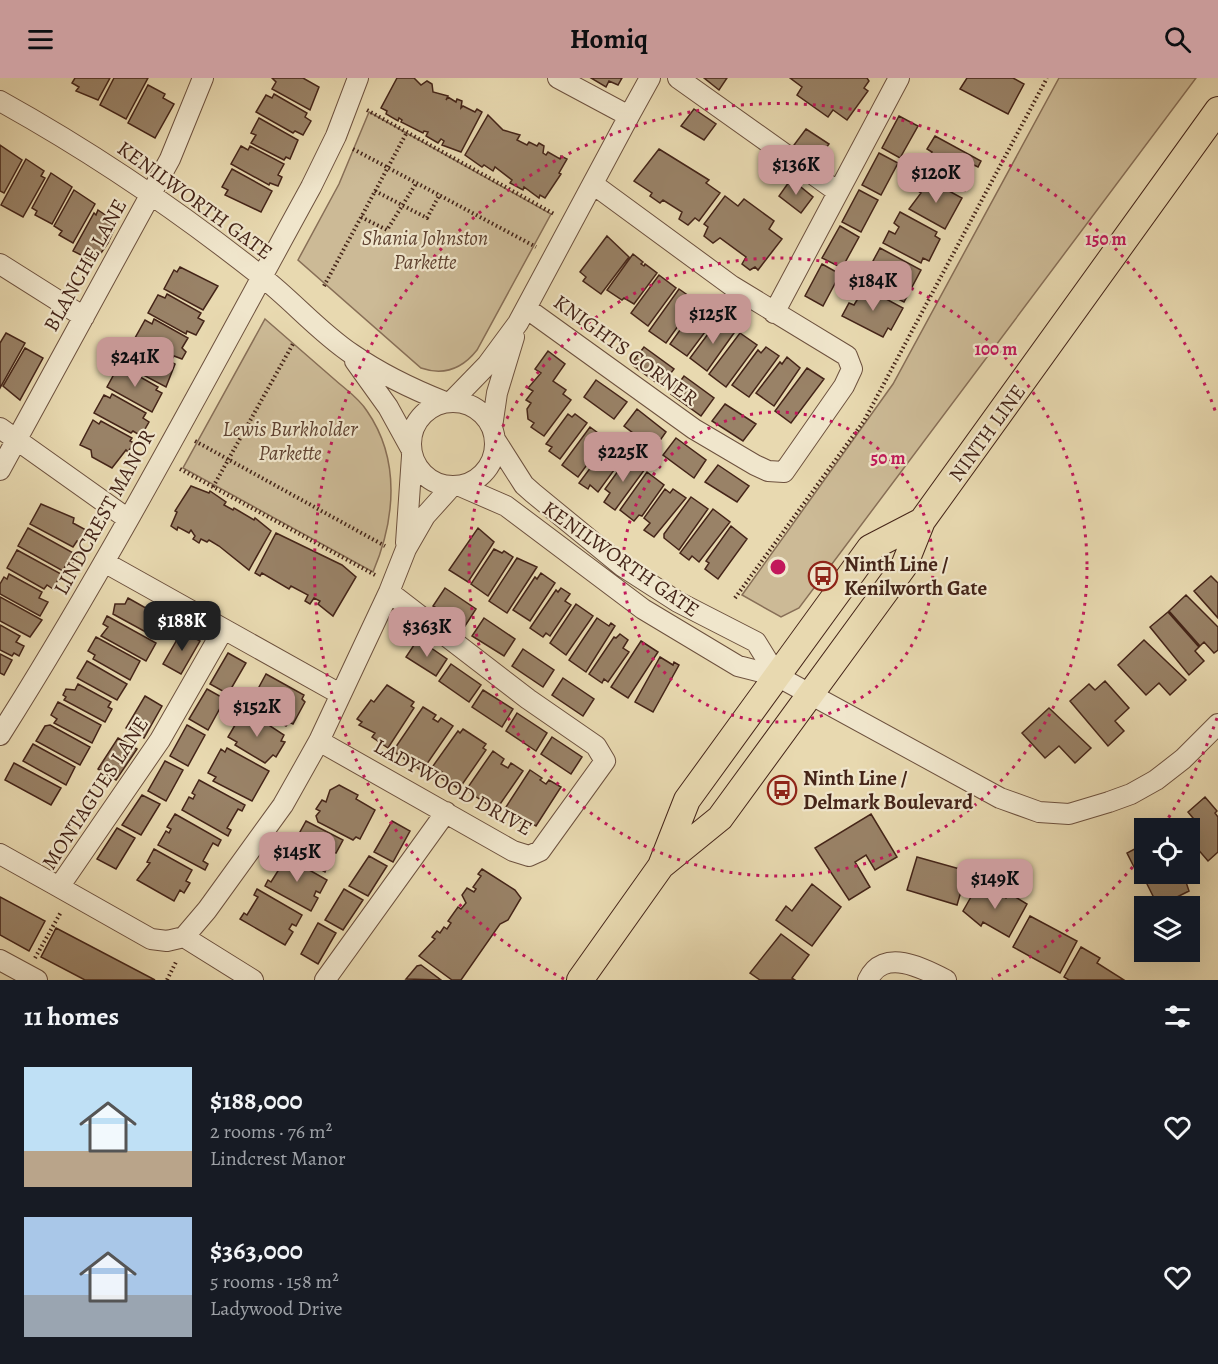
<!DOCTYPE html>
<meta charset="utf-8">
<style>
body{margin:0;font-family:Alegreya,serif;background:#242831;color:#f1f3f6;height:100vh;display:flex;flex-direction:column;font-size:22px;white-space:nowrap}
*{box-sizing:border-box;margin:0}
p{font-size:20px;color:#9ea1a6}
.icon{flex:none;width:33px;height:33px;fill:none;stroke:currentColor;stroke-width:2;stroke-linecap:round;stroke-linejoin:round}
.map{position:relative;height:902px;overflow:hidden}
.side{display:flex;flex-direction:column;background:#171b24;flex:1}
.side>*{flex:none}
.fabs{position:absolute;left:1134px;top:740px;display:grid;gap:12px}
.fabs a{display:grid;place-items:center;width:66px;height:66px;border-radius:0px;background:#171b24;box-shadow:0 6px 24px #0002;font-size:30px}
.price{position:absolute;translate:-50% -51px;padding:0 14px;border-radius:12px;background:#c59692;color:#111;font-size:20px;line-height:39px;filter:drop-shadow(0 2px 3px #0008)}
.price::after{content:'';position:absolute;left:50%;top:36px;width:18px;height:14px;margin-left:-9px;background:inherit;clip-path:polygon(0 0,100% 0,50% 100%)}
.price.current{background:#222;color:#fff}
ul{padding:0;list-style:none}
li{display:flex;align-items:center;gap:18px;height:150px;padding:0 24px}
li span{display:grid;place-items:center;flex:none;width:168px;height:120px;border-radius:0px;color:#555}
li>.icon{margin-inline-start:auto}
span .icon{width:72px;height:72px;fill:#fffc;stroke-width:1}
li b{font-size:26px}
h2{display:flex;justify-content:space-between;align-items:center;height:72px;padding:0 24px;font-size:26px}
header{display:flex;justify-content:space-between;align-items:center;height:78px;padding:0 24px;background:#c59692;color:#111;font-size:27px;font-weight:600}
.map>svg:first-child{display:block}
.green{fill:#ccba96;stroke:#886f57;stroke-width:1.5}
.building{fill:#998267;stroke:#442418;stroke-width:1.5}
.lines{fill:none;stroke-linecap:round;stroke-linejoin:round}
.minor-casing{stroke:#6d513e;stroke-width:22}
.major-casing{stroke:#442418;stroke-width:28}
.path{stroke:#442418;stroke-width:4;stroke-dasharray:1.5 3;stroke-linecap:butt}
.minor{stroke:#f0e6cc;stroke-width:20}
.major{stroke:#e8d9b0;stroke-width:26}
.ring{fill:none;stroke:#c2185b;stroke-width:3;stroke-dasharray:3 6}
.labels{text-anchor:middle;stroke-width:4.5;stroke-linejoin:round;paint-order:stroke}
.street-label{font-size:21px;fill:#442418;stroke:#f0e6cc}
.park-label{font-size:21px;font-style:italic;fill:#5f4231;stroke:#f0e6cc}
.poi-label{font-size:21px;font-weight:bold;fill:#442418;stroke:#f0e6cc;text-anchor:start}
.centre{fill:#c2185b;stroke:#f0e6cc;stroke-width:3}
.ring-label{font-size:18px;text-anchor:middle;font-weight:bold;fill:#c2185b;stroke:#f0e6cc;stroke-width:4.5;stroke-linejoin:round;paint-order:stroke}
</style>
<header><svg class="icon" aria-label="menu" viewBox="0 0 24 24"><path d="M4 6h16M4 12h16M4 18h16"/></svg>Homiq<svg class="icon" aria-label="search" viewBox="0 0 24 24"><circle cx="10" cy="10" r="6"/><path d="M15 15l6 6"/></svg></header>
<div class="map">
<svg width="1218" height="902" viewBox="0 0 1218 902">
<rect width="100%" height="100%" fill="#e8d9b0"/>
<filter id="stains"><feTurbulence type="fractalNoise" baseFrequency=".00333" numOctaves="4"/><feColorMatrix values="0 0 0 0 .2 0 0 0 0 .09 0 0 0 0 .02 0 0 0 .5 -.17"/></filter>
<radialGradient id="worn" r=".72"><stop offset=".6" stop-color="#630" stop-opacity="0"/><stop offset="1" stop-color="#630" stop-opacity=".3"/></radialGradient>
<!-- green -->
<path class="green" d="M1059,0H1196L799,530L781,539L742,517L893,306Z
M369,34L551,136L477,272C462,291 444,298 421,290L298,182L339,106Z
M265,241C288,261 311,281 334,301C345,311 359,320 367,333C401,382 395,442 373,494L183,390Z"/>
<!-- building -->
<path class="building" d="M75,0H110L98,22L76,13L79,9L72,5Z
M114,0H148L126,41L100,27Z
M272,0H303L319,9L310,32L272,11L276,4Z
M397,0H414L421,7L427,3L432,6L433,14L448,18L446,22L448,19L456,24L457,21L462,23L461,30L463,28L475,34L477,31L482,34L461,74L442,67L444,63L441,61L438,65L426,58L428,54L424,53L423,55L401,44L402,42L399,40L398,43L386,36L387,33L381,30Z
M591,0H622L618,7L609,3L606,9Z
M704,0H727L719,12Z
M790,0H867L869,3L864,10L868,13L847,42L833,32L828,39L797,17L802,9Z
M967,0H1013L1024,6L1008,36L960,11Z
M148,7L165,16L163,20L174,26L155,60L128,45Z
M274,16L307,35L305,39L311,43L303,57L295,53L293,55L256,34L266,17L272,20Z
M694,31L716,46L704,62L681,48Z
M488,37L503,52L520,57L517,62L527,67L529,64L537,68L539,65L544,68L543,75L546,77L548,74L560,81L561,78L567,81L559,95L561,96L545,120L540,117L539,120L524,109L523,112L510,105L512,102L495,89L493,93L484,87L482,89L465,77Z
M899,38L918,48L900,80L882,70Z
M259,40L298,62L290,81L286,79L284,82L251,65L256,57L251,55Z
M806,51L829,66L817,82L794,67Z
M935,58L981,83L978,89L974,87L964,105L968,107L965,113L918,89L925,76L929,78L932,74L927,71Z
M0,67L22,82L4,115L0,113Z
M241,68L248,72L250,68L284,86L278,97L282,99L278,108L270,105L269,107L231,86Z
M659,71L709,102L706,105L720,115L699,143L695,140L688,147L679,141L682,134L663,122L660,125L650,118L652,115L634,103Z
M879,75L898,85L881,117L862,107Z
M26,81L44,93L41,98L45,100L23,139L1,127Z
M232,91L272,113L261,134L225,117L228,112L222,109Z
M51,95L72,109L52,146L35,137L37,133L32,130Z
M925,100L962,120L945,151L909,131L921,115L918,113Z
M791,101L813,119L801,135L779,118Z
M74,112L95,126L73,165L59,157L62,153L54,148Z
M859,112L878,122L861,154L842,144Z
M725,118L738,128L744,121L774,143L769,151L782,161L758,192L755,189L750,192L742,186L746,179L720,160L713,165L704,158L708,149L704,146Z
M98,132L117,145L108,165L99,178L95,176L91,182L73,173L94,135L96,137Z
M900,134L937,154L935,158L940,161L929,183L923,180L921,185L883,165L889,153L895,156L899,149L894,145Z
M840,148L859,159L842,190L822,180Z
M607,158L629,179L601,216L583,203L586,199L580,194Z
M880,170L921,192L904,224L863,203L869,190L875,192L878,186L873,183Z
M633,176L643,184L641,186L644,188L645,186L657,195L634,226L624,220L622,222L607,212Z
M822,186L840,196L823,228L805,218Z
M180,189L218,208L203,232L164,211L174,192L177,194Z
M659,197L676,210L648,248L631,235Z
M860,207L903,230L891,252L888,250L883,259L842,238L849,225L854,227L857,222L853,220Z
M679,211L696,223L666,265L649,253Z
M167,216L201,235L198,240L204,243L196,257L187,253L186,256L148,235L158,217L165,220Z
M703,228L717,238L687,278L670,266L695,231L699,234Z
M720,240L734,255L707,293L690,280Z
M154,241L188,260L182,270L186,274L182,281L174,278L172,281L135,260L145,242L152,246Z
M6,255L25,265L0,310V265Z
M740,255L757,267L726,309L709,296Z
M136,264L175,286L166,309L128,289L132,281L128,278Z
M644,269L674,291L661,308L631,286Z
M766,269L779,278L749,319L732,307L758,272L761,275Z
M25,270L43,280L20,322L3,308Z
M548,273L565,286L553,303L566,312L563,316L571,322L544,358L531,349L534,345L528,341L527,331L531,325L526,322L533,313L528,310L541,295L535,291Z
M787,279L800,290L774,328L756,315L780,284L782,286Z
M119,287L158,309L156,312L162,315L152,334L107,309Z
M807,290L824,301L791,345L775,333Z
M684,298L714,320L701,338L671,316Z
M596,302L627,324L614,341L584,319Z
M112,316L146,335L143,340L149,344L141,358L133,353L131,355L94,335L104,317L110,320Z
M725,326L756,346L743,363L712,343Z
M637,331L666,354L654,371L624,348Z
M568,336L572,339L575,336L587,345L560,381L549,373L552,369L546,366Z
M93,342L99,346L101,343L132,360L130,363L134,365L128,374L126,372L112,390L92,379L91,372L80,367Z
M590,349L606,361L578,399L562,387Z
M676,360L706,382L694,400L663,377Z
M612,361L628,373L598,414L590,407L588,411L579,405Z
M626,382L631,385L633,382L645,391L615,432L604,424L610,415L605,411Z
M718,387L749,408L737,424L705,404Z
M647,394L664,407L642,438L639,437L634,443L620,432Z
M191,408L209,415L210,413L226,424L224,427L233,432L234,430L254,442L255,440L271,453L249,492L219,468L209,462L207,464L201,461L199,465L193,461L195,458L191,452L189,455L178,449L177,452L171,448L177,434L175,433Z
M665,411L670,415L673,411L686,420L654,459L644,452L650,445L644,440Z
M691,419L708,431L679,472L664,460V456Z
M41,426L74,440L73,445L86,452L79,464L77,463L73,469L30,446Z
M713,431L730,444L699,484L692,478L689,482L680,475Z
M731,448L747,461L718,501L705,491L709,485L706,483Z
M28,450L77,477L72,487L67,484L63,493L18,468Z
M478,450L494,464L468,504L449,492Z
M276,455L342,487L356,499L333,538L318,526L320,523L314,520L310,526L305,523L308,517L291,508L289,511L262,495L260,498L255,495Z
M494,471L502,475L504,473L513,479L488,518L471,506Z
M17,472L61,496L53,511L47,507L44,511L7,490Z
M517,480L537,489L507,535L489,523Z
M541,495L555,505L530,543L513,532L535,499L537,501Z
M9,496L42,514L39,520L48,524L40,538L0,516V506L4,499L7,501Z
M1211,498L1218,505V540L1194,513Z
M445,510L476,531L465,548L433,528Z
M561,510L570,516L565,523L571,527L550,558L546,555L543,559L530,550L556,512L558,514Z
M1186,517L1218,549V572L1214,575L1204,564L1200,568L1169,533Z
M0,519L42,542L30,559L0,543Z
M128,520L160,538L157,543L161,544L153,558L113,536L115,526H125Z
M576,526L593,538L566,577L550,565Z
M1168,534L1199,569L1195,573L1204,583L1189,597L1150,549Z
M107,538L156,565L146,583L101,558L108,549L103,546Z
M484,540L515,561L504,578L472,558Z
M597,540L609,548L611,545L615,548L586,594L569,582Z
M0,547L20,558L16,564L24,568L19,578L14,575L12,578L0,572Z
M182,553L200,563L181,596L163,586Z
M620,556L628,562L623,570L629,574L608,604L604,601L602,605L589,596L614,559L616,560Z
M96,559L140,583L130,602L93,581L95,577L88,573Z
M418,561L447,581L436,598L406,579Z
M1144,562L1186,602L1170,617L1159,605L1146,617L1118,587Z
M641,563L658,574L628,620L611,609Z
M523,571L554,592L543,609L512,588Z
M228,575L246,585L228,616L210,606Z
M0,576L12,582L4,597L0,595Z
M660,579L673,587L674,584L679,587L653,634L635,624Z
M87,583L127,606L117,622L77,600Z
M451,586L481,607L469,624L439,603Z
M266,596L304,617L302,621L305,624L293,646L289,644L286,648L248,627L255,615L258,617L262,611L259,609Z
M563,600L594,621L583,638L552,617Z
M1105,603L1129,630L1115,643L1124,653L1108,668L1070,623L1089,606L1095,612Z
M78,606L111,624L108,629L112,631L105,644L64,622L66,619L63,617L66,611L75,612Z
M387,607L414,624L411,628L414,630L388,670L372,659L375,655L359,647L362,644L357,641L371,622L374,624Z
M207,611L225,621L208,652L189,641Z
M483,612L513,631L502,649L472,629Z
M145,618L162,628L144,660L126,650Z
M58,624L101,647L92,665L54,645L57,641L51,637Z
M423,629L436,637L433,641L438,644L441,640L453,648L422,693L393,673Z
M1049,630L1091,670L1075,685L1059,668L1045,680L1022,655Z
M249,634L284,657L281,663L285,664L276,679L273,677L265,685L235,667L237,664L228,659L242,635L246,638Z
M517,635L547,655L536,673L506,653Z
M50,647L90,669L80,687L36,663L45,648Z
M187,647L205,657L188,688L170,678Z
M463,651L486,666L483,670L486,672L459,711L439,699L442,694L433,688L458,653L460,655Z
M552,659L582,679L571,696L541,676Z
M118,660L137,671L116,702L98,691Z
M33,666L75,689L66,707L23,683Z
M227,670L269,693L252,723L213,703L216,699L208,695L221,671L225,674Z
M493,673L504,681L501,686L508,690L511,685L523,693L496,732L466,712Z
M165,683L183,692L166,723L148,713Z
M14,685L61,710L51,727L5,702Z
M530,692L542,700L540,702L546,706L549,702L561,709L536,748L528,743L524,747L504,732Z
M199,702L245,727L242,733L238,731L227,750L231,752L228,758L182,732L189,719L193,721L195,717L192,715Z
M339,707L358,717L356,721L375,732L360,761L356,759L353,762L318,744L316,738L320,733L316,731L322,722L326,724L330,712Z
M142,717L160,726L141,757L122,747Z
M1205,719L1217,733L1215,735L1218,739V774L1208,783L1190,762V750H1182L1193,740L1188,734Z
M175,736L221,762L218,768L213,765L203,783L208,786L205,792L158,767L166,753L169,755L171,751L167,749Z
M871,736L897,779L875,792L866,777L855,784L870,809L849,822L815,770Z
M306,743L343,762L336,775L333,774L325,794L289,774Z
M392,743L410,753L393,784L374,774Z
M117,750L135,760L116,791L97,781Z
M1144,766V795H1183L1189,813L1169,823L1166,819L1156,824L1142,796L1138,797L1127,775Z
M154,771L192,792L186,803L190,805L184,815L180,812L174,823L137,802L150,785L147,784Z
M281,776L327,802L320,815L316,813L314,818L318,820L311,833L265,808L268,802L271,804L283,785L278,782Z
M369,778L387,788L368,818L349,808Z
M917,779L967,793L957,827L907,812Z
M482,791L515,812L521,820L508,842L500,846L461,902H452L419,878L435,861L432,859L437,853L440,855L444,849L447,851L451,845L448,843L458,829L461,831L466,825L462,817L467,810L474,814L476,811L473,809L481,798L478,796Z
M979,805L1006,820L1009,815L1027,826L1009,859L983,844L981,848L963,833Z
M812,806L841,829L812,868L776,842L786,828L792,833Z
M257,811L302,837L296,848L292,846L289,851L293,854L285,867L240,841L244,835L247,837L258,819L254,817Z
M344,811L363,822L343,852L325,842Z
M0,819L45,843L29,873L0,857Z
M1030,838L1077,863L1060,895L1013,869Z
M318,845L336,855L318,886L301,876Z
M56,850L155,902H85L41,879Z
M781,856L809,877L792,900L795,902H760L750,895Z
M1081,869L1100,880L1097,885L1124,902H1069L1064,899Z
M421,887L441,902L406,901L417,888Z"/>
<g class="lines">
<!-- minor casing -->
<g class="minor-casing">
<path id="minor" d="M678,0L838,114
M0,23C92,74 179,133 262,199C293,223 319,254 352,276C381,296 412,311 445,324
M629,38L650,0
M0,186L84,239
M526,230L694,351L755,387L768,393L784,394L844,308L852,291L847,278L732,208L593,106
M774,235L899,0
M355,283L388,329L410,369
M452,323L487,287L518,245L629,38L558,0
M411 366a42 42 0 1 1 84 0a42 42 0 1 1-84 0Z
M492,349L497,315L514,259
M0,350L128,441
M496,363L524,407L533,415L622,488L678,524L756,564L777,598
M0,392L170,81L203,0
M460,408L506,428L643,531L738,588L777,598L1000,720L1039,734L1069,736L1109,724L1131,716L1156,702L1183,681L1218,646
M406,465L412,378
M104,484L340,616
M223,552L160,662L59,809L151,861L167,863L184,859L253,902
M0,657C112,480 210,293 311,109L336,58L358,0
M319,663L513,773L529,778L540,773L605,683L596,668L528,621L389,514
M0,776L59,809
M184,859L207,832L283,727L319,663L389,514L406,471L425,438L452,408
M0,882L37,902
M325,902L446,734
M868,902C883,869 923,890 946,902"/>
</g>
<!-- major casing -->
<g class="major-casing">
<path id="major" d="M661,788L720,740L904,488L922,443L1218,32
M580,902L661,788L687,722L870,470L922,443"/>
</g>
<!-- path -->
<path class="path" d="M367,32L554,136
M353,71L536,169
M375,113L427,140L440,116
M361,139L387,152L417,104
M324,208L407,54
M195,363L385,468
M180,391L375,497
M213,409L294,264
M735,520L864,343L1047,0
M35,880L61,834
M167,902L176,884"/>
<!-- minor -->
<use href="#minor" class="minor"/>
<!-- major -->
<use href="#major" class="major"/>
</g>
<!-- distance rings -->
<g class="ring">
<circle cx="778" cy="489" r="155"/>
<circle cx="778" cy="489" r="309"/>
<path d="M1217 640A464 464 0 0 1 1163 748M1144 775A464 464 0 0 1 992 901M564 901A464 464 0 1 1 1217 338"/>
</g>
<!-- icons -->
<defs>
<g id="bus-ring" transform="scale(1.5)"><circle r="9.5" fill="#f0e6cc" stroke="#8f2418" stroke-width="1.5"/><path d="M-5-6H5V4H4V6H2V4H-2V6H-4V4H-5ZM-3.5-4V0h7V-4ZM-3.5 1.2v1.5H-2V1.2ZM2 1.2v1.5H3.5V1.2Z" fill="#8f2418"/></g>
</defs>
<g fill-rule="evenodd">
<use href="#bus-ring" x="823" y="498"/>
<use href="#bus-ring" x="782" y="712"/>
</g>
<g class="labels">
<!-- street labels -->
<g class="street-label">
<text transform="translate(195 122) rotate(36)" y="7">KENILWORTH GATE</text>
<text transform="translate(85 187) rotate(-61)" y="7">BLANCHE LANE</text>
<text transform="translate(626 272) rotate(36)" y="7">KNIGHTS CORNER</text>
<text transform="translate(987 355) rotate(-54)" y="7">NINTH LINE</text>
<text transform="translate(104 434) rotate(-61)" y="7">LINDCREST MANOR</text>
<text transform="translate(621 481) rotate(35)" y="7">KENILWORTH GATE</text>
<text transform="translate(453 709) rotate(29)" y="7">LADYWOOD DRIVE</text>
<text transform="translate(95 715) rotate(-57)" y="7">MONTAGUES LANE</text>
</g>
<!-- park labels -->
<g class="park-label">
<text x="425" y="167">Shania Johnston<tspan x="425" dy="24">Parkette</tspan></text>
<text x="290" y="358">Lewis Burkholder<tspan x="290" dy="24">Parkette</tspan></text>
</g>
<!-- poi labels -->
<g class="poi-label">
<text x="844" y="493">Ninth Line /<tspan x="844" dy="24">Kenilworth Gate</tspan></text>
<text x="803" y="707">Ninth Line /<tspan x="803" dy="24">Delmark Boulevard</tspan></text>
</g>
</g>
<circle cx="778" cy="489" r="9" class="centre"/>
<g class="ring-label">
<text x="1106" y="167">150 m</text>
<text x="996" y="277">100 m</text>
<text x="888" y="386">50 m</text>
</g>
<rect width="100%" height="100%" filter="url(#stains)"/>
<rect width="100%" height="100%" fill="url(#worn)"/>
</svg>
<div class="fabs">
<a><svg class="icon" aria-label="locate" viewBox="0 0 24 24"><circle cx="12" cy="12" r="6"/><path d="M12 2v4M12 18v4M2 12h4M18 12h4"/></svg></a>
<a><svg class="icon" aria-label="layers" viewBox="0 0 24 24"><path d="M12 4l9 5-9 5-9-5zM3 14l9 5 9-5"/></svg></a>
</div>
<b class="price" style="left:796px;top:118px">$136K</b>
<b class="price" style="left:936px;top:126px">$120K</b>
<b class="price" style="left:873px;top:234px">$184K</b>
<b class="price" style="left:713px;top:267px">$125K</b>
<b class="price" style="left:135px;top:310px">$241K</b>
<b class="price" style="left:623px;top:405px">$225K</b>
<b class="price current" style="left:182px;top:574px">$188K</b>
<b class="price" style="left:427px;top:580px">$363K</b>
<b class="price" style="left:257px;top:660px">$152K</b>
<b class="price" style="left:297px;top:805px">$145K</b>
<b class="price" style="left:995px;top:832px">$149K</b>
</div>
<section class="side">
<h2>11 homes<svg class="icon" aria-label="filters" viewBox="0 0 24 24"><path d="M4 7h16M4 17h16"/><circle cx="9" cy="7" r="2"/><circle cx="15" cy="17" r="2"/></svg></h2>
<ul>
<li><span style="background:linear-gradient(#bfe0f5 70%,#b9a48a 0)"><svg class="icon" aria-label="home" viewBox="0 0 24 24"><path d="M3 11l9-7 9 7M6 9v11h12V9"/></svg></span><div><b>$188,000</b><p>2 rooms · 76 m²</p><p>Lindcrest Manor</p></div><svg class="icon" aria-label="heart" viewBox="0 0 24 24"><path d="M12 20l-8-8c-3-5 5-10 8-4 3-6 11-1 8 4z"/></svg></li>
<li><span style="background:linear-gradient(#a9c7e8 65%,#9aa5b1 0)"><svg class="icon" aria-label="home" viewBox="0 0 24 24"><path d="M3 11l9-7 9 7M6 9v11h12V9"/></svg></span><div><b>$363,000</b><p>5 rooms · 158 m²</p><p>Ladywood Drive</p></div><svg class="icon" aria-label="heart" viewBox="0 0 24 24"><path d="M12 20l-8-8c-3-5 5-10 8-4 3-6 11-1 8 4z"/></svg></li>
</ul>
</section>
